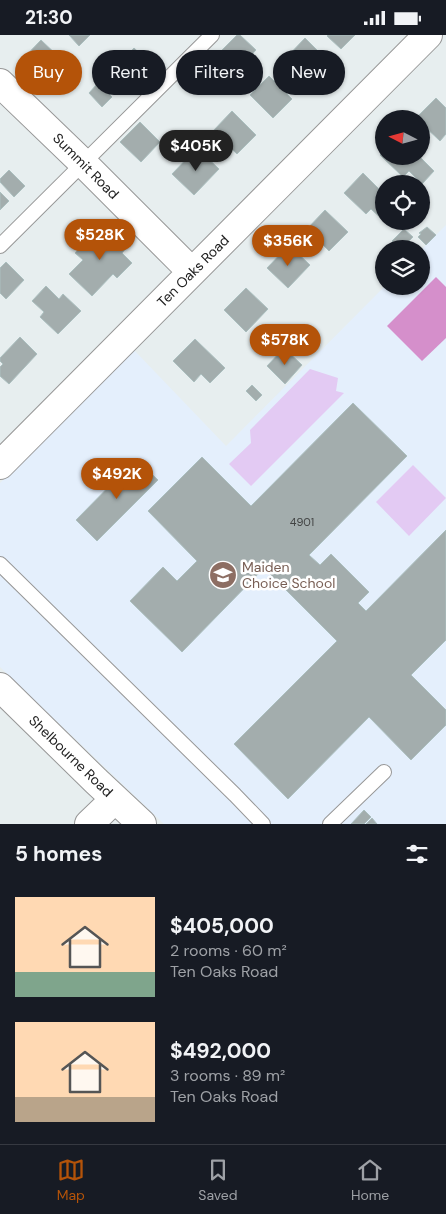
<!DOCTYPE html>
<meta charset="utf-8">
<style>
body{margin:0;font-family:"DM Sans",sans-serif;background:#242831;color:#f1f3f6;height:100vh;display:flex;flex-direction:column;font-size:19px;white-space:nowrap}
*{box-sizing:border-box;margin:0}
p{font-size:16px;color:#9ea1a6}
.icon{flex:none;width:28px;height:28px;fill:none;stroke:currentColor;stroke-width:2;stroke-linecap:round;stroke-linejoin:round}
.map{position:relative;height:789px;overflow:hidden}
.details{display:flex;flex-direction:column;background:#171b24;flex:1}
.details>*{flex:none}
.top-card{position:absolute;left:15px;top:15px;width:416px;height:45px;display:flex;gap:10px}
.needle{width:32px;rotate:276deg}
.fabs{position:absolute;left:375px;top:75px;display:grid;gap:10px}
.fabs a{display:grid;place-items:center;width:55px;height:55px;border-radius:50%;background:#171b24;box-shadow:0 1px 4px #0004;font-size:25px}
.price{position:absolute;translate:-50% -42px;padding:0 11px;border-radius:18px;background:#b45309;color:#fff;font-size:16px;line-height:32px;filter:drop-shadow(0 1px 2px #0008)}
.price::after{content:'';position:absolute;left:50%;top:30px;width:15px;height:11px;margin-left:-8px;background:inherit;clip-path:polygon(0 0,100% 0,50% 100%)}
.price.current{background:#222;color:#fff}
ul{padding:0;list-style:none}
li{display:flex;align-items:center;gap:15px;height:125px;padding:0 15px}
li span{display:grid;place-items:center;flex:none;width:140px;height:100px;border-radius:0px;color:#555}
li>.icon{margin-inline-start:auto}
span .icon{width:60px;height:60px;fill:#fffc;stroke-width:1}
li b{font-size:21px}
h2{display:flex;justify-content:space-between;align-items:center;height:60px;padding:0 15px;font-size:21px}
.tag{padding:0 18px;border-radius:22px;background:#171b24;box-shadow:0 1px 4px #0004;font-size:18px;line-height:45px}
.tag.current{background:#b45309;color:#fff}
.status{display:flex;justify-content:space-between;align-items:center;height:35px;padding:0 25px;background:#171b24;direction:ltr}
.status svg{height:14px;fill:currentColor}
.dock{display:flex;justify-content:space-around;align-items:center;height:70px;border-top:1px solid #363941;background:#171b24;font-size:14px;color:#9ea1a6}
.dock a{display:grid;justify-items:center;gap:2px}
.dock .current{color:#b45309}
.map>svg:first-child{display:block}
.education{fill:#e4effc}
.park{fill:#e3caf3}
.pitch{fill:#d58fcb}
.building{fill:#a3adad;stroke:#abbfbf}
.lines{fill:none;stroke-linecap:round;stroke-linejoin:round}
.lane-casing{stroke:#979797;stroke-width:16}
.street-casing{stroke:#979797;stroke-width:30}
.lane{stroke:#fff;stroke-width:14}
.street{stroke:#fff;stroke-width:28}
.labels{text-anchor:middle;stroke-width:5;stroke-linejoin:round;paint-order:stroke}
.number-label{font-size:11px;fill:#414343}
.street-label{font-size:14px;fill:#202020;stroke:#fff}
.education-label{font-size:14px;fill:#785e54;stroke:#fff;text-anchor:start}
</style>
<div class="status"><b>21:30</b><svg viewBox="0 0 49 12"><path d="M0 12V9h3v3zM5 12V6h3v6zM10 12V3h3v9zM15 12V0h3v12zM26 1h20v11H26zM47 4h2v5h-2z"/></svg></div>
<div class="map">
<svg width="446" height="789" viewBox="0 0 446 789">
<rect width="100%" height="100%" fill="#e7eeef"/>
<!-- education -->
<path class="education" d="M446,190V789H164L0,632V448L133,314L226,411L385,251H421V215Z"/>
<!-- park -->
<path class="park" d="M310,334L338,343L336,356L344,358L251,451L229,429L251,408L250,395Z
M413,430L446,463L409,501L376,467Z"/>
<!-- pitch -->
<path class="pitch" d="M436,242L446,252V303L422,326L387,291Z"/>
<!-- building -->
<path class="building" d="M69,0H90L79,11Z
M237,0H240L256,15L238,34L220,17Z
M328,0H355L341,14L327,1Z
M305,3L329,27L310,46L286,23Z
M41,5L62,25L39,49L18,29Z
M134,13L148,26L138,37L124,23Z
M269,41L292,64L273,83L250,60Z
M98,48L112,62L102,72L89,58Z
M436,63L446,73V99L440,106L421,88V84L416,83Z
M232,76L256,100L237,119L213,96Z
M140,87L160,107L141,127L120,107Z
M197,113L219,134L194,160L172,139Z
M384,116V121H419L434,136L422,149L409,136L403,142L380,120Z
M9,135L25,151L14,162L0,147V144Z
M363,138L384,159L383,185L371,174L366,179L344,158Z
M0,157L9,166L0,175Z
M325,175L348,197L329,216L307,194Z
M427,192L436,200L426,210L418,202L421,199L419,198Z
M404,194L413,202L401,214H400L392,206Z
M97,195L105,202L111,196L127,212L122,218L132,228L117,243L113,239L92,261L69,239L83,225L75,218Z
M289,210L310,230L288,253L267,233Z
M6,227L24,245L6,264L0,258V233Z
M46,251L59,264L63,259L81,276L58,299L40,282L44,277L32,266Z
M246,253L268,274L246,297L224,275Z
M20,302L37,319L9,349L0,341V332L3,329L0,326V323Z
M195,304L225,333L210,348L201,339L194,347L173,326Z
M284,313L302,330L285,349L267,331Z
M252,350L262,360L256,366L246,356Z
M353,368L407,421L309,520L320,530L331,519L369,557L358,568L366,576L446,495V605L411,640L446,675V690L411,725L369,682L288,764L234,709L337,606L264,533L182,617L130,566L163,532L177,546L197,526L148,476L202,422L251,471Z
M136,424L158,445L97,506L76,485Z
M364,775L371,782L364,789H351Z
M372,783L377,789H366Z"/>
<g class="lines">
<!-- lane casing -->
<g class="lane-casing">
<path id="lane" d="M0,211L212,0
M0,529L235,760L263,789
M330,789L384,737"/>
</g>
<!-- street casing -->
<g class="street-casing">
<path id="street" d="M0,48L83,128L192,237
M0,430L428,0
M0,652L96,746L142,789
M89,789L115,764"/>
</g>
<!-- lane -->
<use href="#lane" class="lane"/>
<!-- street -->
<use href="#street" class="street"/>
</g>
<!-- icons -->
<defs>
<g id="school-disc" transform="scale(1.4375)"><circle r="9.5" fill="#8d6e63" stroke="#fff"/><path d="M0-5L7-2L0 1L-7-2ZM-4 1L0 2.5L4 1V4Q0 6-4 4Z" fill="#fff"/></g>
</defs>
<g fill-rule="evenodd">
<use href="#school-disc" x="223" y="540"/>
</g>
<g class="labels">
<!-- number labels -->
<g class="number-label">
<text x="302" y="491">4901</text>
</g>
<!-- street labels -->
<g class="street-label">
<text transform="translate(86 131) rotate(45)" y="5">Summit Road</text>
<text transform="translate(193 236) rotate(-45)" y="5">Ten Oaks Road</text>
<text transform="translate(71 721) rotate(44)" y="5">Shelbourne Road</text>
</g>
<!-- education labels -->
<g class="education-label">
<text x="242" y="537">Maiden<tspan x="242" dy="16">Choice School</tspan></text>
</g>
</g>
</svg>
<div class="fabs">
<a><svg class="needle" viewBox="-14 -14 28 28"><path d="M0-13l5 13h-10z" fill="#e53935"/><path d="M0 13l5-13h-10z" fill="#9ea1a6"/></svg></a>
<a><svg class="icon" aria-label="locate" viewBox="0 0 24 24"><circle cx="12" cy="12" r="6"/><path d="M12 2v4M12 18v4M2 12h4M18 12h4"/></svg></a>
<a><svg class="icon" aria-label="layers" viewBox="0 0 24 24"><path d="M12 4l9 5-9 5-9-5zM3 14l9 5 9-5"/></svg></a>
</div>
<b class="price current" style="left:196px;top:137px">$405K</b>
<b class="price" style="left:100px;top:226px">$528K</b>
<b class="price" style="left:288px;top:232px">$356K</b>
<b class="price" style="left:285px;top:331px">$578K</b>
<b class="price" style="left:117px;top:465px">$492K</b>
<div class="top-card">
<a class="tag current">Buy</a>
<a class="tag">Rent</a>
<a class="tag">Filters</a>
<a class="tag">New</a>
</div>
</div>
<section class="details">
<h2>5 homes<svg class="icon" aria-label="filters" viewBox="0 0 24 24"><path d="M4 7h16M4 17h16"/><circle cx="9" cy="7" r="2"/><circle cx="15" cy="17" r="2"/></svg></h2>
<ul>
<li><span style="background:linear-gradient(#ffd9b3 75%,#7fa58c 0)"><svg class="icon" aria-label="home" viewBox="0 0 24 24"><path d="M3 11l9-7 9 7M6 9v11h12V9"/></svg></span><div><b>$405,000</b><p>2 rooms · 60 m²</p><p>Ten Oaks Road</p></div></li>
<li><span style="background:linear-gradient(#ffd9b3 75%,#b9a48a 0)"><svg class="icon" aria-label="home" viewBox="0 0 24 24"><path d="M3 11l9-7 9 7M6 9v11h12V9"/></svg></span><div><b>$492,000</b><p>3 rooms · 89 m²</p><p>Ten Oaks Road</p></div></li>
</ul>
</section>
<nav class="dock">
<a class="current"><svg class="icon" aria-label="map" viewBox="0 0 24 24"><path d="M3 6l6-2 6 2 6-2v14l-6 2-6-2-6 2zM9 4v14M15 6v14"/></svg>Map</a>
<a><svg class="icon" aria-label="saved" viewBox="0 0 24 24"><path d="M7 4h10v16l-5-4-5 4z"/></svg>Saved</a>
<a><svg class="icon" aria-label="home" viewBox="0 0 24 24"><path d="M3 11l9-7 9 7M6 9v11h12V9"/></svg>Home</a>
</nav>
